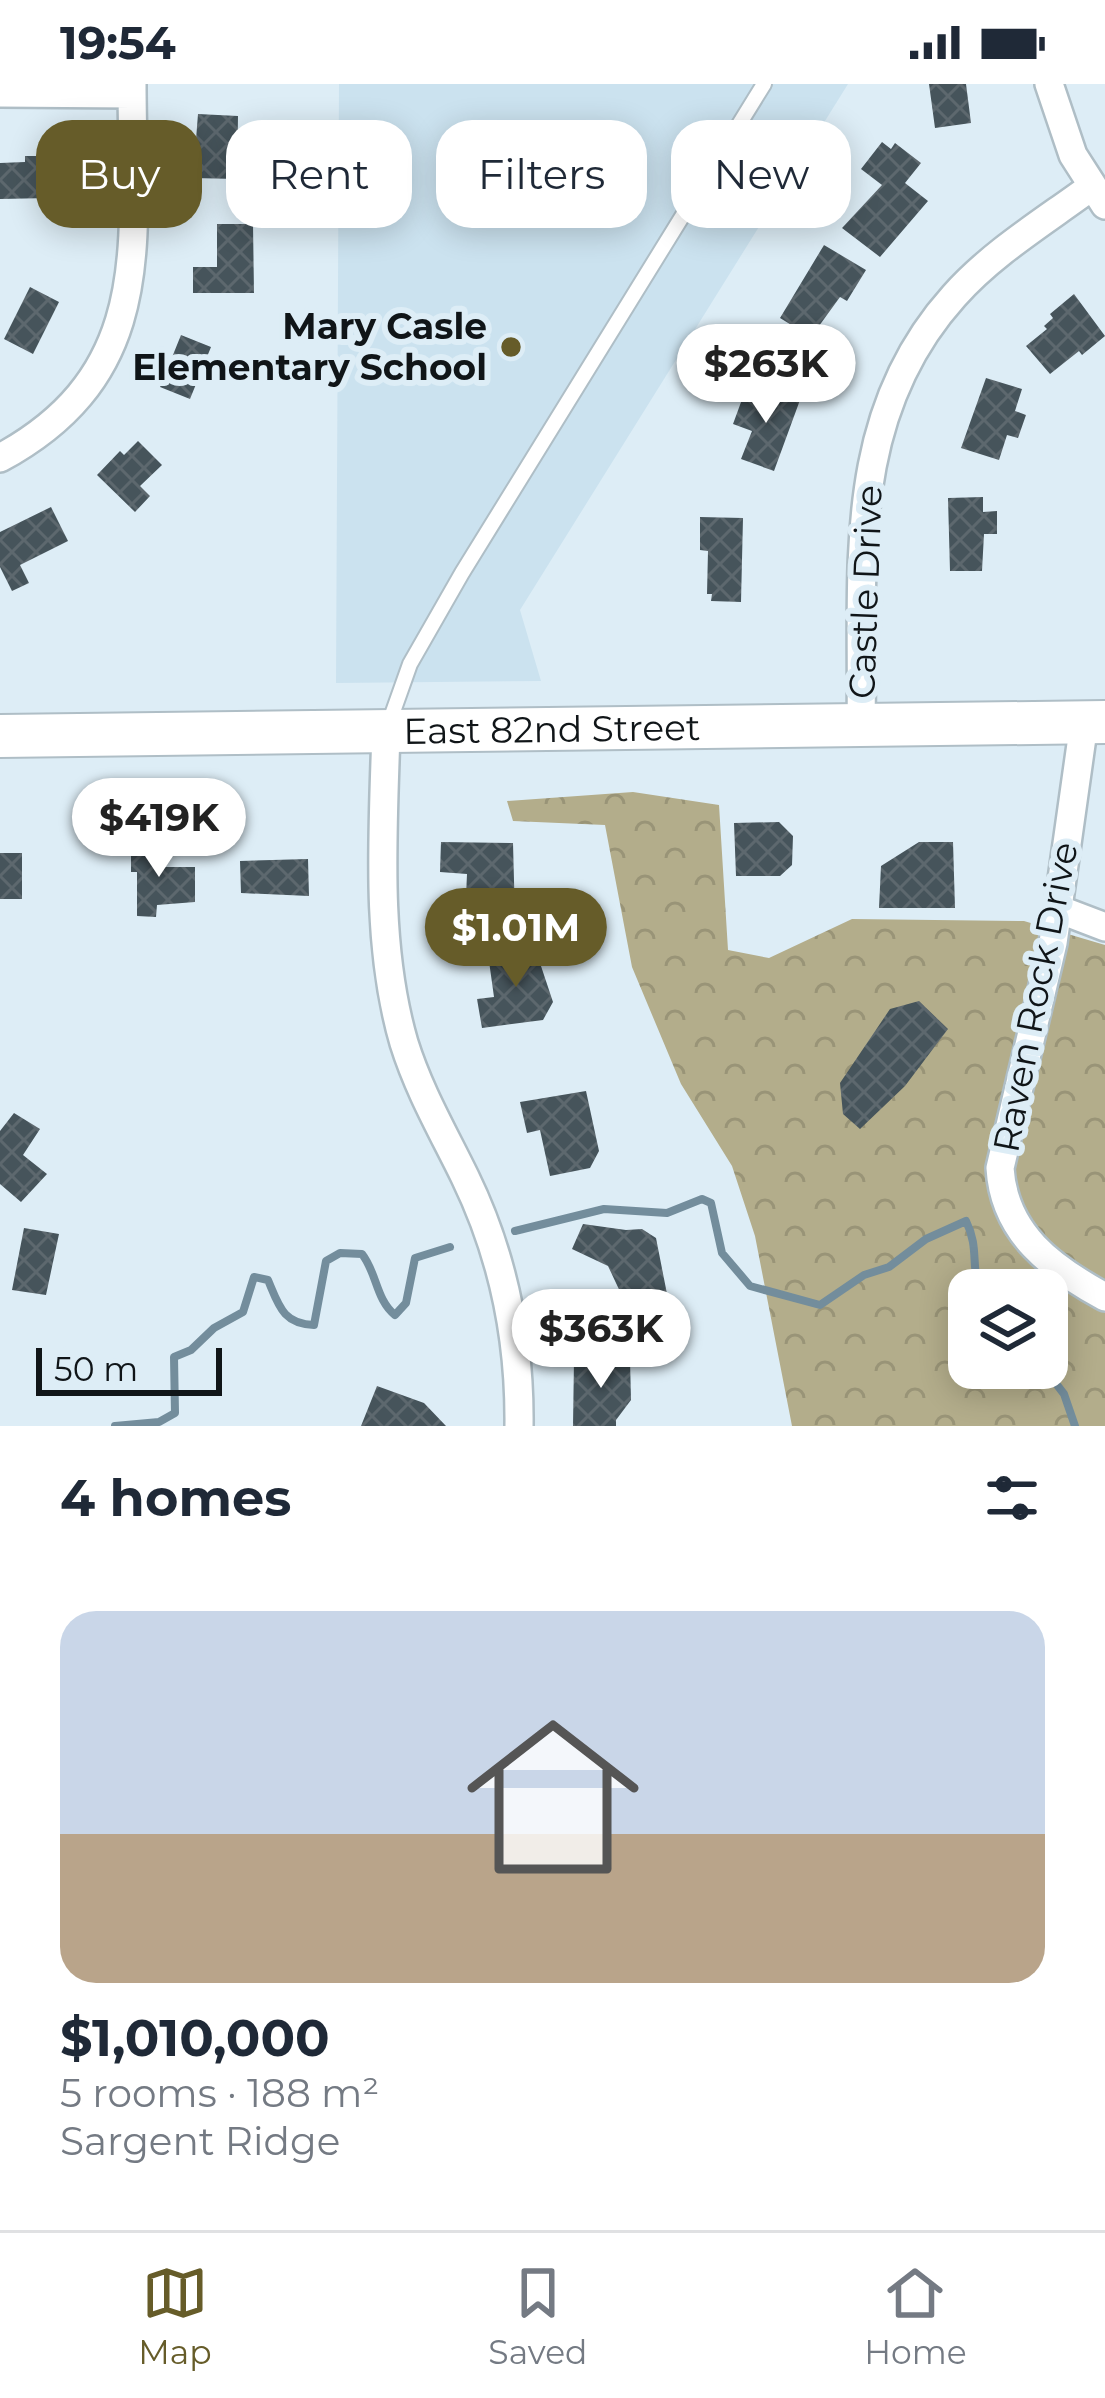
<!DOCTYPE html>
<meta charset="utf-8">
<style>
body{margin:0;font-family:Montserrat,sans-serif;background:#f6f6f7;color:#1f2937;height:100vh;display:flex;flex-direction:column;font-size:45px;white-space:nowrap}
*{box-sizing:border-box;margin:0}
p{font-size:39px;color:#747a83}
.icon{flex:none;width:66px;height:66px;fill:none;stroke:currentColor;stroke-width:2;stroke-linecap:round;stroke-linejoin:round}
.map{position:relative;height:1342px;overflow:hidden}
.drawer{display:flex;flex-direction:column;background:#fff;flex:1}
.drawer>*{flex:none}
.guide{position:absolute;left:36px;top:36px;width:1035px;height:108px;display:flex;gap:24px}
.tools{position:absolute;left:948px;top:1185px;display:grid;gap:24px}
.tools a{display:grid;place-items:center;width:120px;height:120px;border-radius:24px;background:#fff;box-shadow:0 6px 30px #0003;font-size:60px}
.scale{position:absolute;left:36px;bottom:30px;width:186px;box-sizing:border-box;padding-left:12px;border:6px solid #101518;border-top:0;font-size:33px;line-height:42px;white-space:nowrap;color:#101518;-webkit-text-stroke:9px #ddedf6;paint-order:stroke}
.price{position:absolute;translate:-50% -102px;padding:0 27px;border-radius:42px;background:#fff;color:#222;font-size:39px;line-height:78px;filter:drop-shadow(0 3px 6px #0008)}
.price::after{content:'';position:absolute;left:50%;top:72px;width:36px;height:27px;margin-left:-18px;background:inherit;clip-path:polygon(0 0,100% 0,50% 100%)}
.price.selected{background:#665c29;color:#fff}
ul{padding:0;list-style:none}
li{display:grid;align-content:center;gap:24px;height:636px;padding:0 60px}
li span{display:grid;place-items:center;height:372px;border-radius:36px;color:#555}
li>.icon{margin-inline-start:auto}
span .icon{width:216px;height:216px;fill:#fffc;stroke-width:1}
li b{font-size:51px}
h2{display:flex;justify-content:space-between;align-items:center;height:144px;padding:0 60px;font-size:51px}
.pill{padding:0 42px;border-radius:36px;background:#fff;box-shadow:0 6px 30px #0003;font-size:42px;line-height:108px}
.pill.selected{background:#665c29;color:#fff}
.status{display:flex;justify-content:space-between;align-items:center;height:84px;padding:0 60px;background:#fff;direction:ltr}
.status svg{height:33px;fill:currentColor}
.dock{display:flex;justify-content:space-around;align-items:center;height:168px;border-top:3px solid #e0e1e3;background:#fff;font-size:33px;color:#747a83}
.dock a{display:grid;justify-items:center;gap:6px}
.dock .selected{color:#665c29}
.map>svg:first-child{display:block}
.built{fill:#cbe2ef}
.forest{fill:url(#forest-crowns);fill-rule:evenodd}
.lines{fill:none;stroke-linecap:round;stroke-linejoin:round}
.stream{stroke:#738d9c;stroke-width:8}
.building{fill:url(#building-cross-hatch)}
.service-casing{stroke:#afbec6;stroke-width:18}
.minor-casing{stroke:#afbec6;stroke-width:32}
.primary-casing{stroke:#afbec6;stroke-width:46}
.service{stroke:#fff;stroke-width:14}
.minor{stroke:#fff;stroke-width:27}
.primary{stroke:#fff;stroke-width:42}
.poi-dot{fill:#665c29;stroke:#ddedf6;stroke-width:4.5}
.labels{text-anchor:middle;stroke-width:12;stroke-linejoin:round;paint-order:stroke}
.poi-label{font-size:36px;font-weight:bold;fill:#101518;stroke:#ddedf6;text-anchor:end}
.street-label{font-size:36px;fill:#101518;stroke:#ddedf6}
</style>
<div class="status"><b>19:54</b><svg viewBox="0 0 49 12"><path d="M0 12V9h3v3zM5 12V6h3v6zM10 12V3h3v9zM15 12V0h3v12zM26 1h20v11H26zM47 4h2v5h-2z"/></svg></div>
<div class="map">
<svg width="1105" height="1342" viewBox="0 0 1105 1342">
<defs>
<pattern id="forest-crowns" width="20" height="18" patternUnits="userSpaceOnUse" patternTransform="scale(3)"><rect width="20" height="18" fill="#b3ad8b"/><path d="M2 6a3 3 0 1 1 6 0M12 15a3 3 0 1 1 6 0" fill="none" stroke="#999477"/></pattern>
<pattern id="building-cross-hatch" width="8" height="8" patternUnits="userSpaceOnUse" patternTransform="scale(3)"><rect width="8" height="8" fill="#46545b"/><path d="M0 0l8 8M0 8l8-8" fill="none" stroke="#5d686e"/></pattern>
</defs>
<rect width="100%" height="100%" fill="#ddedf6"/>
<!-- built -->
<path class="built" d="M339,0H848L520,526L541,597L336,599Z"/>
<!-- forest -->
<path class="forest" d="M633,708L719,721L728,866L769,874L852,835L1024,837L1105,861V1342H792L755,1152L732,1082L681,1000L632,883L605,741L513,737L507,717ZM969,1206H1047V1284H969Z"/>
<g class="lines">
<!-- stream -->
<path class="stream" d="M515,1147L604,1125L667,1129L702,1115L711,1119L722,1169L750,1202L820,1221L864,1191L889,1183L926,1155L966,1137C979,1163 971,1180 979,1206
M1044,1284L1064,1310L1075,1342
M115,1342L159,1338L175,1329L174,1273L191,1266L214,1244L243,1228L254,1193L268,1196C279,1222 283,1240 314,1241L326,1177L340,1169L362,1170C377,1189 376,1216 395,1231L406,1219L415,1174L450,1163"/>
</g>
<!-- building -->
<path class="building" d="M929,0H966L971,39L935,44Z
M198,30L238,32L237,95L193,94Z
M882,58L891,65L895,59L921,79L905,99L928,117L880,173L842,144L882,101L861,85Z
M25,72H49L50,114L0,115V79L25,78Z
M217,140H253L254,209H193V183H217Z
M824,161L866,186L847,217L840,213L811,253L780,234Z
M30,203L59,218L33,270L4,255Z
M1074,210L1105,252L1082,271L1079,267L1050,290L1026,262L1047,245L1044,242L1053,234L1050,230Z
M181,251L211,263L190,315L160,303Z
M986,294L1022,305L1015,327L1026,331L1018,354L1007,351L999,376L961,364Z
M764,303L800,316L774,387L741,375L752,347L733,340L744,310L759,315Z
M138,357L162,381L140,402L150,412L135,428L97,391L120,367L124,371Z
M983,413V428L997,427V450H984L982,487H950L948,414Z
M51,423L68,457L20,481L29,499L12,507L0,483V448Z
M700,433L743,434L741,518L711,517L712,510H707L708,467L700,466Z
M779,738L793,752L792,781L780,792H736L734,739Z
M131,756L160,757L159,783H195V818L157,821L156,833L137,832V788H131Z
M441,758L513,759L515,834H465L467,790L440,788Z
M919,758H953L955,824H879L881,782Z
M0,769H22V815H0Z
M308,775L309,812L241,809L240,777Z
M535,864L553,918L543,936L482,944L477,915L494,913L488,870Z
M919,917L948,945L905,1002L860,1045L843,1030L840,999L890,925Z
M586,1007L599,1067L590,1084L550,1092L540,1046L527,1049L520,1018Z
M14,1029L40,1045L23,1071L47,1090L21,1118L0,1100V1047Z
M583,1140L626,1146L642,1145L656,1154L668,1215L632,1233L608,1182L572,1165Z
M24,1144L59,1150L46,1211L12,1206Z
M574,1275H630L631,1316L616,1336V1342H573Z
M377,1302L424,1319L446,1342H361Z"/>
<g class="lines">
<!-- service casing -->
<g class="service-casing">
<path id="service" d="M388,642L410,580L462,489L764,0"/>
</g>
<!-- minor casing -->
<g class="minor-casing">
<path id="minor" d="M1049,0L1073,71L1105,121
M0,9L132,10
M0,374C159,288 132,154 132,0
M1084,639L1053,859L1000,1084C1004,1150 1052,1184 1105,1213
M861,642C864,488 843,335 954,212C992,169 1045,137 1091,103
M386,647C383,750 375,860 404,959C419,1007 443,1048 465,1093C503,1171 520,1256 519,1342
M1058,825L1105,843"/>
</g>
<!-- primary casing -->
<g class="primary-casing">
<g id="primary">
<path id="s1" d="M0,652L1105,638"/>
</g>
</g>
<!-- service -->
<use href="#service" class="service"/>
<!-- minor -->
<use href="#minor" class="minor"/>
<!-- primary -->
<use href="#primary" class="primary"/>
</g>
<!-- markers -->
<circle class="poi-dot" cx="511" cy="263" r="12"/>
<g class="labels">
<!-- poi labels -->
<g class="poi-label">
<text x="487" y="255">Mary Casle<tspan x="487" dy="41">Elementary School</tspan></text>
</g>
<!-- street labels -->
<g class="street-label">
<text transform="translate(865 508) rotate(-88)" y="13">Castle Drive</text>
<text dy="13" stroke="none"><textPath href="#s1" startOffset="552">East 82nd Street</textPath></text>
<text transform="translate(1035 913) rotate(-79)" y="13">Raven Rock Drive</text>
</g>
</g>
</svg>
<div class="tools">
<a><svg class="icon" aria-label="layers" viewBox="0 0 24 24"><path d="M12 4l9 5-9 5-9-5zM3 14l9 5 9-5"/></svg></a>
</div>
<div class="scale">50 m</div>
<b class="price" style="left:766px;top:342px">$263K</b>
<b class="price" style="left:159px;top:796px">$419K</b>
<b class="price selected" style="left:516px;top:906px">$1.01M</b>
<b class="price" style="left:601px;top:1307px">$363K</b>
<div class="guide">
<a class="pill selected">Buy</a>
<a class="pill">Rent</a>
<a class="pill">Filters</a>
<a class="pill">New</a>
</div>
</div>
<section class="drawer">
<h2>4 homes<svg class="icon" aria-label="filters" viewBox="0 0 24 24"><path d="M4 7h16M4 17h16"/><circle cx="9" cy="7" r="2"/><circle cx="15" cy="17" r="2"/></svg></h2>
<ul>
<li><span style="background:linear-gradient(#c9d6e8 60%,#b9a48a 0)"><svg class="icon" aria-label="home" viewBox="0 0 24 24"><path d="M3 11l9-7 9 7M6 9v11h12V9"/></svg></span><div><b>$1,010,000</b><p>5 rooms · 188 m²</p><p>Sargent Ridge</p></div></li>
</ul>
</section>
<nav class="dock">
<a class="selected"><svg class="icon" aria-label="map" viewBox="0 0 24 24"><path d="M3 6l6-2 6 2 6-2v14l-6 2-6-2-6 2zM9 4v14M15 6v14"/></svg>Map</a>
<a><svg class="icon" aria-label="saved" viewBox="0 0 24 24"><path d="M7 4h10v16l-5-4-5 4z"/></svg>Saved</a>
<a><svg class="icon" aria-label="home" viewBox="0 0 24 24"><path d="M3 11l9-7 9 7M6 9v11h12V9"/></svg>Home</a>
</nav>
